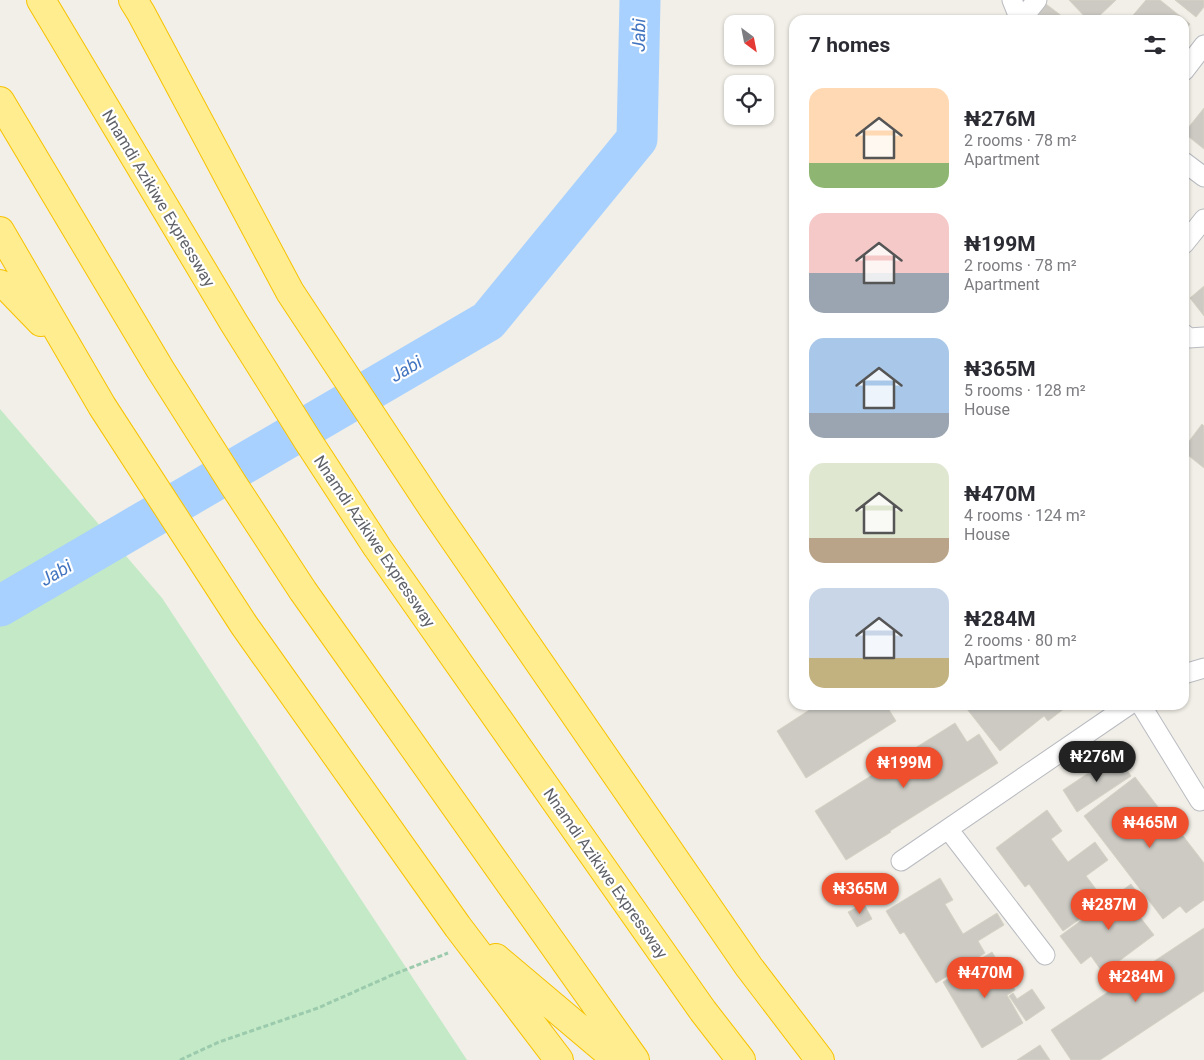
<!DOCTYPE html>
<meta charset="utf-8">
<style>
body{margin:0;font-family:Roboto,sans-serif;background:#f7f7f7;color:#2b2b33;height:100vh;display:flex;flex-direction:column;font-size:19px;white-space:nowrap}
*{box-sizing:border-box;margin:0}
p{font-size:16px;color:#7c7c81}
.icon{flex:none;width:28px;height:28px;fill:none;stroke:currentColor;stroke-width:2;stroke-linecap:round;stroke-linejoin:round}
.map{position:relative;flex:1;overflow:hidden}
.side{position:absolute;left:789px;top:15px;width:400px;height:695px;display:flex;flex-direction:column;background:#fff;border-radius:15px;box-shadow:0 1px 4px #0004}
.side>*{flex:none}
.needle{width:32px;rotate:148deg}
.fabs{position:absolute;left:724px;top:15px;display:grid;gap:10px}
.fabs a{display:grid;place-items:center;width:50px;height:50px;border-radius:10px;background:#fff;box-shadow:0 1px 4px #0004;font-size:25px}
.price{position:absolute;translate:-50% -42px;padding:0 11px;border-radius:18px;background:#f04f2e;color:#fff;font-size:16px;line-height:32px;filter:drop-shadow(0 1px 2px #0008)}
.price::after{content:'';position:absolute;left:50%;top:30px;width:15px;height:11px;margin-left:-8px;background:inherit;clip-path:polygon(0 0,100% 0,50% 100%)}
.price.current{background:#222;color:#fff}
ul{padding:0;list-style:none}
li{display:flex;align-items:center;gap:15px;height:125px;padding:0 20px}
li span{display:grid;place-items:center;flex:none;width:140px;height:100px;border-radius:15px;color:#555}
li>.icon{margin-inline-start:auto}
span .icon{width:60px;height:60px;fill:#fffc;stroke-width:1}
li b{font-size:21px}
h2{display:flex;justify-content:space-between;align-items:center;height:60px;padding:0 20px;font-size:21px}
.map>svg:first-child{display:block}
.green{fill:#c3e9c6}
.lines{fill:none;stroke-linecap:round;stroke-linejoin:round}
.river{stroke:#a8d1ff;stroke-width:41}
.building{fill:#cccac3;stroke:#d6d2c5}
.street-casing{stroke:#b9bbc1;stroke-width:21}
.highway-casing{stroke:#f7c200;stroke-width:30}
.path{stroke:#9bcaad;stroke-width:3;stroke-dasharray:5 2.5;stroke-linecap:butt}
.street{stroke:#fff;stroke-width:19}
.highway{stroke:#ffed8f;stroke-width:28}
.labels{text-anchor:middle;stroke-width:4.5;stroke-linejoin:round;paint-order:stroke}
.street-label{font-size:16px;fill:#5e6167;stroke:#fff}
.water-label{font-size:18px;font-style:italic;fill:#4274c0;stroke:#fff}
</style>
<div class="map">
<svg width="1204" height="1060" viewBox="0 0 1204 1060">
<rect width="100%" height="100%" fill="#f1efe7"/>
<!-- green -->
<path class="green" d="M0,409L162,598L467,1060H0Z"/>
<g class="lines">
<!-- river -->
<path class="river" d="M0,606L488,321L637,139L640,0"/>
</g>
<!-- building -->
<path class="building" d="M1069,0H1116L1095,20H1088Z
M1146,0H1160L1190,24L1184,32V20H1129Z
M1175,0H1204V7L1196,17Z
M1046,4L1067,20H1034Z
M1204,108V149L1184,133Z
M1204,286V316L1190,298Z
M1202,424L1204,426V468L1184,452V448Z
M817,705H886L896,721L806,778L777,731Z
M972,705H1069L1048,721L1044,716L1000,751L967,709Z
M955,723L967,742L979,734L998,763L890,831L891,832L846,860L815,811Z
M1117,754L1131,776L1077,812L1063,790Z
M1135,777L1168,820L1170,819L1204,863V900L1186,913L1180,906L1163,919L1084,816Z
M1047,810L1062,831L1051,839L1068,862L1095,842L1108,860L1086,876L1105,901L1063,931L1029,884L1025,887L996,848Z
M940,878L953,900L945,904L963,934L997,913L1004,925L978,941L985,953L936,983L904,932L900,934L886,911Z
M1131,884L1143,901L1133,908L1154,935L1103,973L1091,956L1081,964L1060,936Z
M864,904L872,919L857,927L848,912Z
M1204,928V991L1100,1060H1071L1051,1030Z
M992,952L1015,990L1007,995L1023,1023L982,1048L943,982Z
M1032,989L1045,1008L1026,1021L1009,996L1013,993L1017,999Z
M1040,1045L1050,1060H1017Z"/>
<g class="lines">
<!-- street casing -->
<g class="street-casing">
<path id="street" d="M1012,0L1020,20
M1021,20L1037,0
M1184,71L1204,45
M1184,162L1204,177
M1184,244L1204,219
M1184,334L1189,338L1204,337
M1184,674L1204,668
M1141,705L1200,801
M948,829L1045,955
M901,861L1129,705"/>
</g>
<!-- highway casing -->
<g class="highway-casing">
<path id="highway" d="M41,0L234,323L308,441L377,547L703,1011L741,1060
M133,0L141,13L290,292L434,510L749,967L820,1060
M0,101L160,369L233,484L303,591L635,1060
M0,231L102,406L244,625L458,927L559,1060
M0,284L8,288L41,322
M496,958L617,1060"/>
</g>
<!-- path -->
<path class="path" d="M180,1060L219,1042L318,1008L392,975L448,953"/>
<!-- street -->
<use href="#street" class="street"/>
<!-- highway -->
<use href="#highway" class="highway"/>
</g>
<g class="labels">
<!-- street labels -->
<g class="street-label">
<text transform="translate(159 198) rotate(59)" y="6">Nnamdi Azikiwe Expressway</text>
<text transform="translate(375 541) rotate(56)" y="6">Nnamdi Azikiwe Expressway</text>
<text transform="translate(606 873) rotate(55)" y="6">Nnamdi Azikiwe Expressway</text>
</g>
<!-- water labels -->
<g class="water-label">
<text transform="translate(639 35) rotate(-89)" y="6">Jabi</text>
<text transform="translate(406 369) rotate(-30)" y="6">Jabi</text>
<text transform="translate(56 573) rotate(-30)" y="6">Jabi</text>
</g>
</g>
</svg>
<div class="fabs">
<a><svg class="needle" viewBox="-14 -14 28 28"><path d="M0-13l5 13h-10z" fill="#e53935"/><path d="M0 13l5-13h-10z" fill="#7c7c81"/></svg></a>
<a><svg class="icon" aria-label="locate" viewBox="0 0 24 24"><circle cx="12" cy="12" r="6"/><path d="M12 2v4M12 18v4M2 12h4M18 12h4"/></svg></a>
</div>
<b class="price current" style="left:1097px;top:783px">₦276M</b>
<b class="price" style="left:904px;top:789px">₦199M</b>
<b class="price" style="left:1150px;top:849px">₦465M</b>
<b class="price" style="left:860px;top:915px">₦365M</b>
<b class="price" style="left:1109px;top:931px">₦287M</b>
<b class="price" style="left:985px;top:999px">₦470M</b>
<b class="price" style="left:1136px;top:1003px">₦284M</b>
<section class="side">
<h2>7 homes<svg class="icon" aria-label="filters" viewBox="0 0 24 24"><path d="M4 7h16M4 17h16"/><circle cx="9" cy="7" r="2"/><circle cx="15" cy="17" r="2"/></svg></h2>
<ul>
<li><span style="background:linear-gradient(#ffd9b3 75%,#8fb573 0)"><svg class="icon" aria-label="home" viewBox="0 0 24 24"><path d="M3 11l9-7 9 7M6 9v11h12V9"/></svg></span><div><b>₦276M</b><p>2 rooms · 78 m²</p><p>Apartment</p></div></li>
<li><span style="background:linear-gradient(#f6c9c9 60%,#9aa5b1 0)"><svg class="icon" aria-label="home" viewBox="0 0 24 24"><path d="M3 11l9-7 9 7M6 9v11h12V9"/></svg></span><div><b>₦199M</b><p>2 rooms · 78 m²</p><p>Apartment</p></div></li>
<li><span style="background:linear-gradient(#a9c7e8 75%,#9aa5b1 0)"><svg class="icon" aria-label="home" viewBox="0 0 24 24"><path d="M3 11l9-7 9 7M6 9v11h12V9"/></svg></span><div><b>₦365M</b><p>5 rooms · 128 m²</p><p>House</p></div></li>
<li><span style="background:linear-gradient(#dfe7d0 75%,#b9a48a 0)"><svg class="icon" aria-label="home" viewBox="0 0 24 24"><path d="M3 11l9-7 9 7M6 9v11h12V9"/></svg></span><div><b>₦470M</b><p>4 rooms · 124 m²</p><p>House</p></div></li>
<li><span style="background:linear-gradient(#c9d6e8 70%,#c2b280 0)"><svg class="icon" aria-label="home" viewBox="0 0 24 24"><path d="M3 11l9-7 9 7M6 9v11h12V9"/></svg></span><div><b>₦284M</b><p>2 rooms · 80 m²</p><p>Apartment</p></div></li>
</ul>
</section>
</div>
